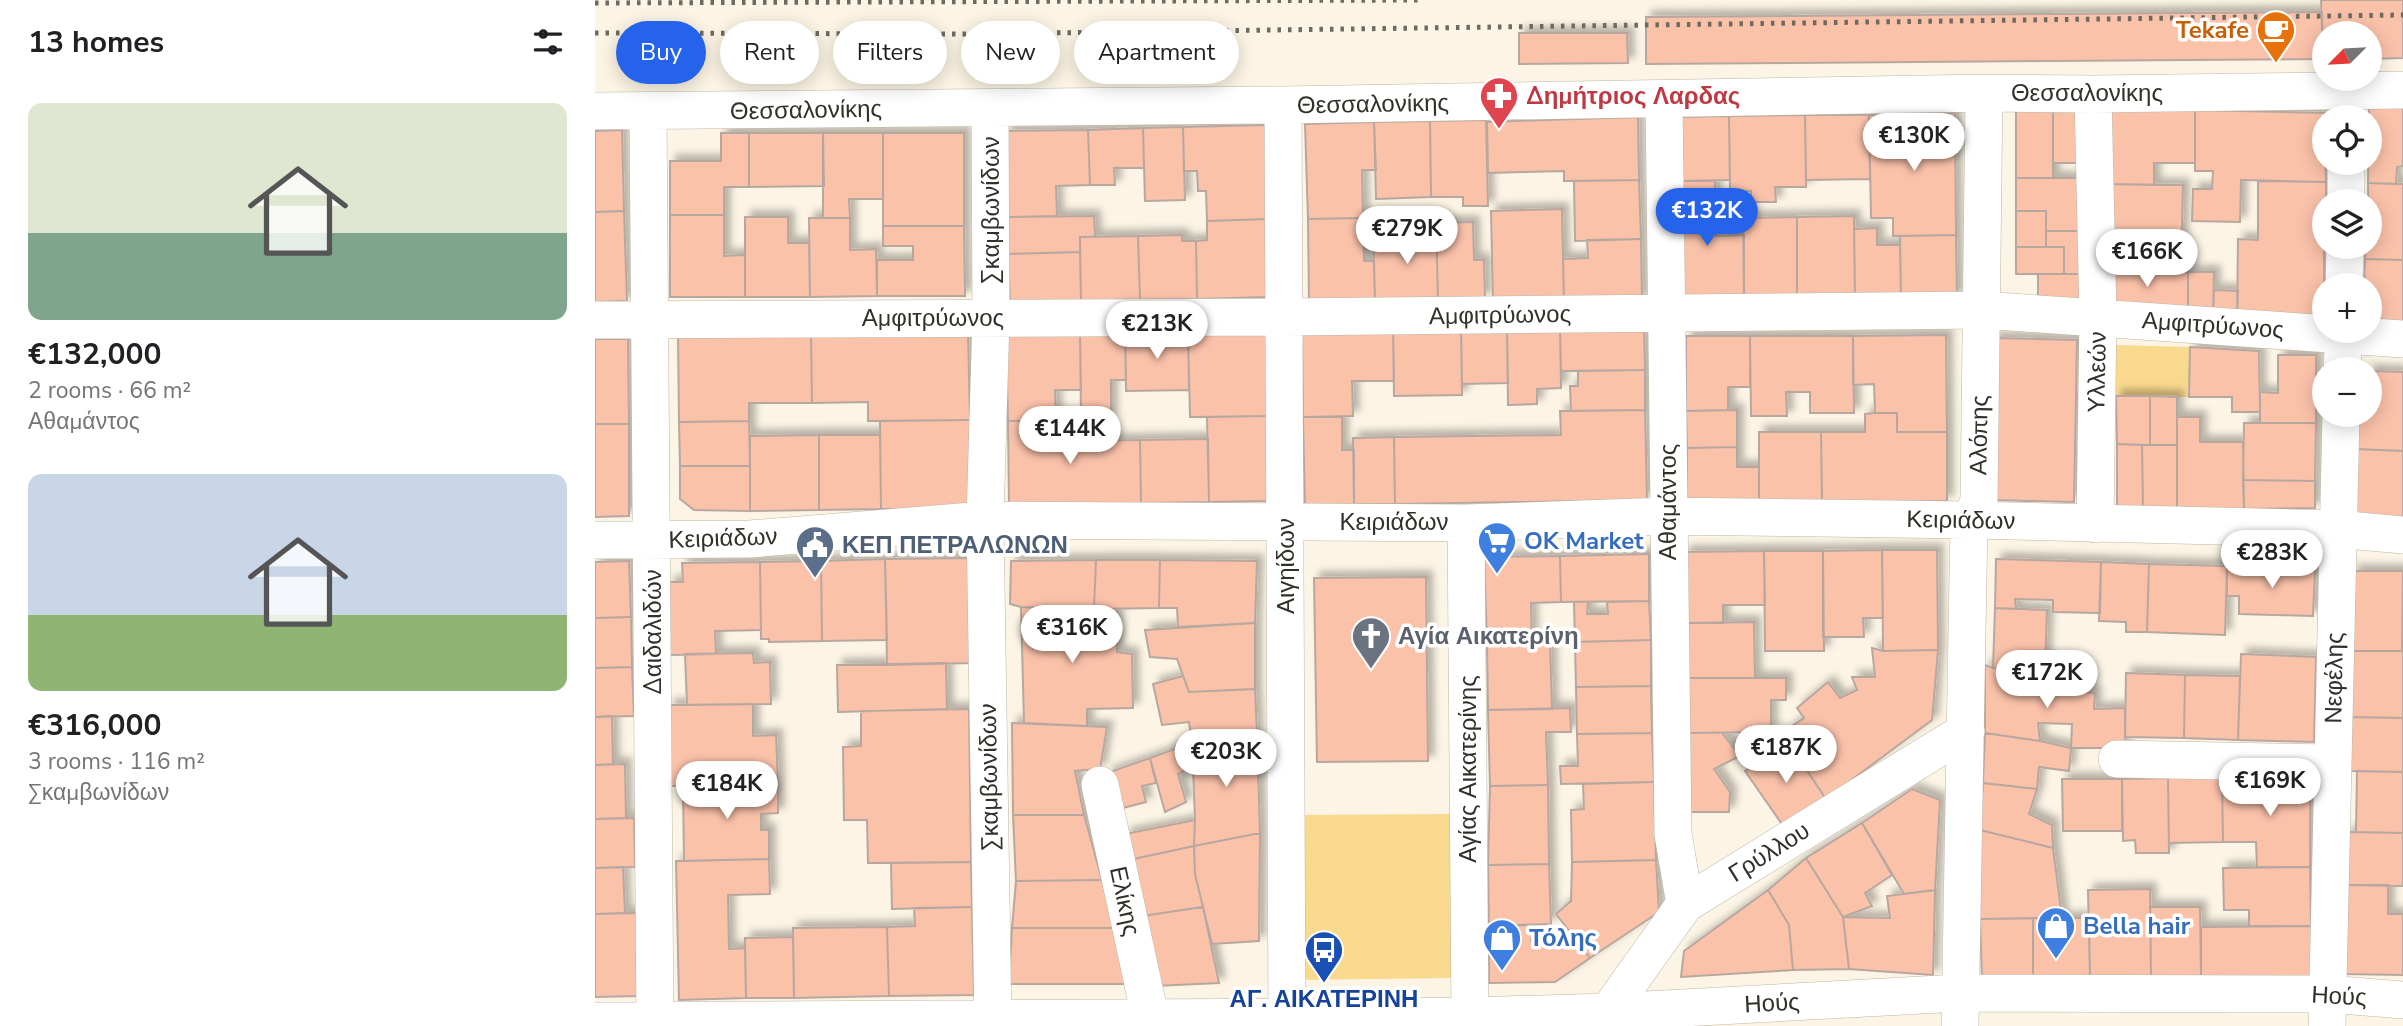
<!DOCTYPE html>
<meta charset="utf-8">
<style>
body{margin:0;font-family:"Nunito Sans",sans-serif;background:#f2f2f2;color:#202124;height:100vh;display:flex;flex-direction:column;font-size:26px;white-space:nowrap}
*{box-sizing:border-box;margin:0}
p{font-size:23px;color:#757577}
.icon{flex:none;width:38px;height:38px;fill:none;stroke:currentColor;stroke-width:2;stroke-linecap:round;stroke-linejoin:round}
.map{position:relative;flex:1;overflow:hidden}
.drawer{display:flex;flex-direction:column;background:#fff;width:595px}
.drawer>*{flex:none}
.hud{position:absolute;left:21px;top:21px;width:665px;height:63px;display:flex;gap:14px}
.needle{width:46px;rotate:246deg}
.tools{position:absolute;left:1717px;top:21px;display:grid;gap:14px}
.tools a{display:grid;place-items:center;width:70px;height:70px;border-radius:50%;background:#fff;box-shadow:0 4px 18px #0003;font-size:35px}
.price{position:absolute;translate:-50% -60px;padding:0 16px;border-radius:24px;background:#fff;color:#222;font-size:23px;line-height:46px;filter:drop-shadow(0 2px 4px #0008)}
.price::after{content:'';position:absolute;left:50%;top:42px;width:21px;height:16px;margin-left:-10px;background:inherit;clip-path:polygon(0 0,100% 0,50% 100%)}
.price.active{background:#2563eb;color:#fff}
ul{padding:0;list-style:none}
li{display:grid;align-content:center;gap:14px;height:371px;padding:0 28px}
li span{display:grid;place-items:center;height:217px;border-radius:14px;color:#555}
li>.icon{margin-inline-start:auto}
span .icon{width:126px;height:126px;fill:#fffc;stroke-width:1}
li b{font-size:30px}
h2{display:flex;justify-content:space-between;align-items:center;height:84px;padding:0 28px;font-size:30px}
.tag{padding:0 24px;border-radius:32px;background:#fff;box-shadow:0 4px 18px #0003;font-size:24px;line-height:63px}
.tag.active{background:#2563eb;color:#fff}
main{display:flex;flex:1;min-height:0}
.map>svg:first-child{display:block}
.green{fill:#f9d98d}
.building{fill:#fbc2aa;stroke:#b8a7a0;stroke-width:2;filter:url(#shadow)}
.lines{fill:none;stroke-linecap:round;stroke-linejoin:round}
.minor-casing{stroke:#bdb6a7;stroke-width:38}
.minor{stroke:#fff;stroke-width:37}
.rail{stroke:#6d6a60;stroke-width:5;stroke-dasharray:3.5 7;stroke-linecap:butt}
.labels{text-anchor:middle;stroke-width:7;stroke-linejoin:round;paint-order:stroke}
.food-label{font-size:24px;font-weight:bold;fill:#c56008;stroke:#fff;text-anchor:end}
.street-label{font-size:24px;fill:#323029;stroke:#fff}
.health-label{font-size:24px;font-weight:bold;fill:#be3a42;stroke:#fff;text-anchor:start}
.shop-label{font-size:24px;font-weight:bold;fill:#366cbe;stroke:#fff;text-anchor:start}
.service-label{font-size:24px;font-weight:bold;fill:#4e5e75;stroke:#fff;text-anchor:start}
.worship-label{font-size:24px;font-weight:bold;fill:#5b616d;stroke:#fff;text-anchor:start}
.transit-label{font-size:24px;font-weight:bold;fill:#164399;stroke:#fff}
</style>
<main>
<section class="drawer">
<h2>13 homes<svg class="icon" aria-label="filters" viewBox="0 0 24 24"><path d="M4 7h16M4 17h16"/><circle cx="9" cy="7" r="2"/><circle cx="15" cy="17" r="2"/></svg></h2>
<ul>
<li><span style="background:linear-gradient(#dfe7d0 60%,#7fa58c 0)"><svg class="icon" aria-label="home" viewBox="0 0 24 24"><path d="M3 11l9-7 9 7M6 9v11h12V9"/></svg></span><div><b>€132,000</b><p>2 rooms · 66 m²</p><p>Αθαμάντος</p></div></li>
<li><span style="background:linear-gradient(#c9d6e8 65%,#8fb573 0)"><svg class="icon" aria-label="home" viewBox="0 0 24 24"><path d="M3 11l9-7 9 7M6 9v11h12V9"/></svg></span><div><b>€316,000</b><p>3 rooms · 116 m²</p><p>Σκαμβωνίδων</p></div></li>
</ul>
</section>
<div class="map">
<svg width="1808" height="1026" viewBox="0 0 1808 1026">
<defs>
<filter id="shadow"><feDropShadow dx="6" dy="-6" stdDeviation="3.5" flood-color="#0004"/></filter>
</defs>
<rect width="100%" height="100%" fill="#fcf5e5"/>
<!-- green -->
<path class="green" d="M1521,345L1595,347L1594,397L1521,396Z
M860,814L862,978L696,980L694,815Z"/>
<!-- building -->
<path class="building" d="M1726,0H1808V58L1774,59V33H1729L1728,59Z
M1727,12L1728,59L1051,64V17Z
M924,33H1032L1033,63L924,64Z
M1774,107H1808V166L1802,167L1801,184L1773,183Z
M1510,108L1600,110V163H1559V185L1512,184Z
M1421,109H1458V178H1421Z
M1458,109H1493V163H1458Z
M1600,110L1732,113V117H1729L1731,182L1646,180L1645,222L1597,221L1598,189H1617L1618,171H1600Z
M1360,113L1361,235L1298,236V218H1276L1274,115Z
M1210,115H1274L1275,179L1211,180Z
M1210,115L1211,187H1180L1181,202H1156V191L1135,192L1134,116Z
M1134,116L1135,180L1083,181V117Z
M1043,117L1044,180L969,181V171L893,173L892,122Z
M891,120L893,206H868V197H836L835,121Z
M835,121L836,197L781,199L779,122Z
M779,122L781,170H767L768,218L713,219L710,124Z
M670,125L673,219L612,221L611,191H603L602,171H589L588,127Z
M588,127L590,200L550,201L548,128Z
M548,128L549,168H519L520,185H495L493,130Z
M27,130L29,211L0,212V131Z
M493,130L495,185L461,186L462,216L413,217L410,131Z
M126,133H154V187H129V215H75V161H126Z
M154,133H228L229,186L154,187Z
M228,133H288V199H254L255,218H228Z
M288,133H369V226H288Z
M1421,178H1490V231H1451V211H1421Z
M1044,180L1046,239L980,241L979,181Z
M1083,181H1120L1121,236L1149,235V299L1084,298Z
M1663,181L1731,182V201H1729V320L1642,318L1643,239L1663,240Z
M1773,183L1808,184V260L1770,259L1771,247H1774Z
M1512,184L1588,185L1586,258L1515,257Z
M967,209L969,302L898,303L896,211Z
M29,211L32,301L0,302V212Z
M1421,211H1451V247H1421Z
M75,215H129V256L150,255V297H75Z
M499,216L500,237H485V252L413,254V217Z
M1259,216L1260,299L1202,300V217Z
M150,217H193V243H214L215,297H150Z
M1202,217V300L1149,299L1148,218Z
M214,218H255V250L281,249L282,296L215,297Z
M768,218L769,261H779L780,301L714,302L713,219Z
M673,219L674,297L602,299L601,241L612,240V221Z
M878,222L879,260H889L890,298L843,300L841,223Z
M841,223L843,300L780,301L778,237L817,236V224Z
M288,226H369L370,296H282V260H318V246H288Z
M1282,228V245H1305L1306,299H1260L1259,229Z
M1451,231H1490V274H1469V247H1451Z
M587,235V241H601L602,299L545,300L543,236Z
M1361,235L1362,298L1306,299L1305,236Z
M543,236L545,300L486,301L485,237Z
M1046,239L1047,301L969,302L968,259L993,258L992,240Z
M1421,247H1469V274H1421Z
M485,252L486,301L415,302L413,254Z
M1515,257H1559V271L1593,272V317L1518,314Z
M1770,259L1808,260V331L1774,329V285H1769Z
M1593,272H1619L1618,318L1593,317Z
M1443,274H1490V306H1443Z
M1619,290L1643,291L1642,318H1618Z
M1049,326L1050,370L966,371L965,328Z
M912,328L913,383L867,384L866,329Z
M912,328H965L966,388L942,389V404L913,405Z
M866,329L867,395L799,396L798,330Z
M671,330L673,416L595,417L593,331Z
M798,330L799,381H757L758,416L708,417L707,332Z
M593,331L594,390L531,391L530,332Z
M373,332L375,420L273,421V402L217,403L216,333Z
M485,332L486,390H460L461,420L413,421L411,333Z
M485,332H530L531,380H516V419H486Z
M216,333L217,403H154V421L84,422L83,335Z
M1351,335L1352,432H1302V413H1280L1279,384L1258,385V336Z
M1091,336H1155V387H1133V410L1091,411Z
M1155,336H1258L1259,413H1215V392H1191L1192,416H1156Z
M1398,338L1482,340L1479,502L1395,500Z
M0,339H33L34,424H0Z
M1595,347L1664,351L1665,412H1637V397H1594Z
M1683,355H1721V423H1665V392L1683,393Z
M1050,370V410L976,411L975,386H983V371Z
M1774,371L1808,372V451L1760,449L1761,415H1774Z
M1521,396H1555V445L1522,444Z
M1555,396L1582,397V445H1555Z
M1050,410L1052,500L800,504L799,437L966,435L965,411Z
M1142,410V447L1092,448L1091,411Z
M1280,413H1302V432H1352V501L1227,502L1226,432H1270V414Z
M673,416L674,501L614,502L612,417Z
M708,417H747V450H759V504L710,505Z
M1582,417H1605V442H1648L1649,509L1582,510Z
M375,420V509H286L285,421Z
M492,420L493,441L545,440L546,503L414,505L413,421Z
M154,421L155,466H85L84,422Z
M1649,423H1721L1720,481L1648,480Z
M0,424H34V516L0,517Z
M1164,432H1226L1227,502H1164Z
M224,435H285L286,509L224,510Z
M224,435V510L155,511V436Z
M799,437L800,504H759L758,438Z
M613,439L614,502L546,503L545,440Z
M1522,444L1547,445L1548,509L1522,508Z
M1547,445H1582V510L1548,509Z
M1142,447V467H1164V502L1092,503V448Z
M1760,449L1808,451V525L1757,523Z
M85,466H155V511L99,510L85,499Z
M1648,480L1720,481V508L1649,509Z
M1287,550L1288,618H1268L1269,637H1228V551Z
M1287,550H1342L1343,650L1288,651Z
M1169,551L1170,605H1128V623H1090L1089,552Z
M1169,551H1228L1229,651H1170Z
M1054,554V601L966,602L965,556Z
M965,556L966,602L936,603L937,642H892L889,557Z
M375,558L377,663L292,665L290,559Z
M290,559L292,640L227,641L226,561Z
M1401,559L1506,562L1505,613L1458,612V600L1420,599L1421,609L1400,608Z
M501,560H565L564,608L499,609Z
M501,560L499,609L426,607L415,604L416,561Z
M565,560L662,561L660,623L583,627L582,608H564Z
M34,561L36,617L0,618V562Z
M226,561L227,641L174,642V639H166L165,562Z
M165,562L166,630L120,631L121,654L75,655L74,582H88L87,563Z
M1506,562L1554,564L1552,632H1531V622L1504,621Z
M1554,564L1632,566L1630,635L1552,632Z
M1632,566L1720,569L1718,616L1644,614V596H1632Z
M1757,571H1808L1807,651H1756Z
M831,577L833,761L722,762L719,578Z
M1054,601L1056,640L980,642L979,602H993L992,614H1013L1012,602Z
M426,607L522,609V652L537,654L538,708L492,709V726L429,723Z
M1400,608L1452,610L1450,669L1398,668Z
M36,617L37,667L0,668V618Z
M1159,622L1160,678H1090V623Z
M660,623V689L594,692L582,659L555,657L550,630Z
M1056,640V686L981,687L980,642Z
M955,641L957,709L893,710L892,642Z
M1277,648L1288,651L1343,650L1337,720L1231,799L1193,742L1203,737L1194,728L1209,718L1202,708L1233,682L1245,698L1262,690L1257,677H1280Z
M1756,651H1808V718L1756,717Z
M158,653L159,663L175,662L176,704L92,705L90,654Z
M1646,654L1721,657L1719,742L1643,740Z
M351,663L352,709L243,712L242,665Z
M1390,665L1398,668L1450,669L1449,690L1500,693L1499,709L1530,708V737L1532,748H1476L1477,724L1443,723L1445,741L1390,733Z
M37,667L39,716L0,717V668Z
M1531,673L1590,675L1589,738L1530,737Z
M1590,675L1645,676L1643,740L1589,738Z
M588,676L594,692L660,689L662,735L597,743L594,722L567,725L558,684Z
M1090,678H1191V700H1176V732L1091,733Z
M1056,686L1057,733L982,734L981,687Z
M158,704V736L181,735L183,784L75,786L74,705Z
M975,708L976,732H951L953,785L895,786L893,710Z
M374,709L376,862L273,863L272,820H249L248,747L266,746V711Z
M17,716L18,764L0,765V717Z
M1756,717L1808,718V772L1755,771Z
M417,723L512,727L505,769L480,771L489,815H418Z
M1057,733L1059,782L966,784L965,766H983L982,734Z
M1091,733H1127L1145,756L1119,769L1135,792L1134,812H1091Z
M1390,733L1445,741L1476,748L1474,771L1444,767L1442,789L1388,783Z
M662,735L665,833L599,846L600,820L597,743Z
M1193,742L1231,799L1189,827L1150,771Z
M597,743L598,767L583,774L591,802L570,812L555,758Z
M555,758L561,783L547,786L551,802L524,809L512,773Z
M30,764L31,818L0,819V765Z
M1762,771L1808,772V833L1761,832Z
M1715,777V867H1662L1661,842H1628L1627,778Z
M1573,778L1574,853H1541L1540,840L1528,841L1527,779Z
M1573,778H1627L1628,842L1574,843Z
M1467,779H1527V831H1468Z
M1059,782L1061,860L977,862L976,810L989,809L988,784Z
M1388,783L1442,789L1434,814L1457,825L1458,848L1385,830Z
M183,784V813L166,814V830H174V859L89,861L88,785Z
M953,785L954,864L893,865L895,786Z
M1317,789L1345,800L1340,890L1309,894L1267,823Z
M418,815H489L507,880L421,881Z
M39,818L40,867L0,868V819Z
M600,820L599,846L534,860L530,834Z
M1267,823L1297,875L1270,893L1277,906L1248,917L1211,858Z
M1385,830L1458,848L1467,918L1385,919Z
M1752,832L1808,833V886L1751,885Z
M665,833L664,941L617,944L600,874L599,846Z
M599,846L600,874L608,907L547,916L534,860Z
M1211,858L1248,917L1254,969L1198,970L1194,925L1173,890Z
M174,859L175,894L133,895L134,949L150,948L151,998L84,1000L81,861Z
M1061,860L1064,912L995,958L961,914L976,901L977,862Z
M376,862L377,907L297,909L296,863Z
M954,864L956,924L894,926L893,865Z
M28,867L30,913L0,914V868Z
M1715,867L1716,926H1654V910H1629L1628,868Z
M507,880L519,928H417L421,881Z
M1751,885H1793V914H1808V975L1750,974Z
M1555,889L1556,977L1495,978L1493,890Z
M1173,890L1194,925L1198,970L1086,977L1089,951Z
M1340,890L1338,975L1254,969L1248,917L1295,918L1292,896Z
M377,907L379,995L294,996L292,927L320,926L319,908Z
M608,907L624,983L560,986L547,916Z
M1555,907H1605L1606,977H1556Z
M41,913L44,996L0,997V914Z
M1438,918V978L1387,979L1385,919Z
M1438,918H1494L1495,978H1438Z
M940,925L936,941L962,939L971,928L995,958L960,982L894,983V926Z
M1716,926L1717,976L1606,977V927Z
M292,927L294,996L199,998L198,928Z
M417,928H519L536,984H414Z
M198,937L199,998H151L150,938Z"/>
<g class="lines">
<!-- minor casing -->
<g class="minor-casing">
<path id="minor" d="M1498,94L1503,317L1500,524
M1069,99L1078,834L1090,904
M688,105L692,1026
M395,108L396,318L390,520L398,1026
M0,111L688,105L1389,93L1498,94L1808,90
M53,112L60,1026
M1751,201V163
M1749,285L1750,247
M0,320L690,317L1386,310L1808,339
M1747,369L1749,331
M871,523L875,1016
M0,540L155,539L390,520L871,523L1073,516L1374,520L1742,529L1808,535
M1522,759L1737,763
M505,785L555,1016
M0,1021L875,1016L1013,1012L1364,993L1733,994L1808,1000
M1013,1026V1012L1090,904L1371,731
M1365,1026L1374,520L1384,502L1389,93
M1732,1026L1746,415"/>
</g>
<!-- minor -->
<use href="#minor" class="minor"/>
<!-- rail -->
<path class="rail" d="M0,3L823,0
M0,33L374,34L1808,15"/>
</g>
<!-- icons -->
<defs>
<g id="cafe-pin" transform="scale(2.0125)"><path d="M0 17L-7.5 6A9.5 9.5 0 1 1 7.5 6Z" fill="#e8710a" stroke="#fff"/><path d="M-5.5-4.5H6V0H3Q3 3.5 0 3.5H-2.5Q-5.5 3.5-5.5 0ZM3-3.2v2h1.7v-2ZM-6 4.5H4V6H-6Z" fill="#fff"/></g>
<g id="pharmacy-pin" transform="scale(2.0125)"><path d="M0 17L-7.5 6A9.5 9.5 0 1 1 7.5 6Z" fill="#e0444e" stroke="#fff"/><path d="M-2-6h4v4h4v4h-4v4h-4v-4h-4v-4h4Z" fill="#fff"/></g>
<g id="supermarket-pin" transform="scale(2.0125)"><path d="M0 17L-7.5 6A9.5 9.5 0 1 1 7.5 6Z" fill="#3f7fe0" stroke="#fff"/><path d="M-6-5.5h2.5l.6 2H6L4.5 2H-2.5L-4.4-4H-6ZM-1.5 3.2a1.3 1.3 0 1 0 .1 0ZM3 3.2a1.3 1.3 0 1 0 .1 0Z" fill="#fff"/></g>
<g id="civic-pin" transform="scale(2.0125)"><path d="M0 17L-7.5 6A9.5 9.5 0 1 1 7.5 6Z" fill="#5c6f8a" stroke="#fff"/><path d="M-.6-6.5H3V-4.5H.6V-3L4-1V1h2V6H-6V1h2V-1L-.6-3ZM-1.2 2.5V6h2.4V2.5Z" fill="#fff"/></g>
<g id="church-pin" transform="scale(2.0125)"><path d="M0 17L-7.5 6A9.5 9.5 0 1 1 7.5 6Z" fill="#6b7280" stroke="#fff"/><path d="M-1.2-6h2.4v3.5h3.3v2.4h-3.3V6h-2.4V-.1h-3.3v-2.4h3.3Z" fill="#fff"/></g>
<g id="shop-pin" transform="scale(2.0125)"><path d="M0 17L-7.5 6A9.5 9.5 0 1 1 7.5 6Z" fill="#3f7fe0" stroke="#fff"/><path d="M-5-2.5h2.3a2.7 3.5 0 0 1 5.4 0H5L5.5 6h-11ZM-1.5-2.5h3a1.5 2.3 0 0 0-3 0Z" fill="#fff"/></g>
<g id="bus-pin" transform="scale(2.0125)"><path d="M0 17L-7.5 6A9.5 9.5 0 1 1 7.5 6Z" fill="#1a4fb4" stroke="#fff"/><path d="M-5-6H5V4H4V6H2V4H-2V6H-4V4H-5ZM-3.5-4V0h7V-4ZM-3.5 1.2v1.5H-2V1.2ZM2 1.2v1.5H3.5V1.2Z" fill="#fff"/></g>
</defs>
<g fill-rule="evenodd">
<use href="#cafe-pin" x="1681" y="30"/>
<use href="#pharmacy-pin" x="904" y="96"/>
<use href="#supermarket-pin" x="902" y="541"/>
<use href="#civic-pin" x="220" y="545"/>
<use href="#church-pin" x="776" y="636"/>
<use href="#shop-pin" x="1461" y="926"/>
<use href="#shop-pin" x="907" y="938"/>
<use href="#bus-pin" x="729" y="950"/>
</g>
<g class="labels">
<!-- food labels -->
<g class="food-label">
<text x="1654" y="38">Tekafe</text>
</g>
<!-- street labels -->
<g class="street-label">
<text x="1492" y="101">Θεσσαλονίκης</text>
<text transform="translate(778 104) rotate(-1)" y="8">Θεσσαλονίκης</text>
<text transform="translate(211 110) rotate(-1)" y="8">Θεσσαλονίκης</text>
<text transform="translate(396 210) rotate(-90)" y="8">Σκαμβωνίδων</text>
<text transform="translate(905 315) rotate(-1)" y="8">Αμφιτρύωνος</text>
<text x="338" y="326">Αμφιτρύωνος</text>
<text transform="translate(1618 325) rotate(4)" y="8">Αμφιτρύωνος</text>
<text transform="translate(1502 372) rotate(-89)" y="8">Υλλεών</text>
<text transform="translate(1384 435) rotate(-89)" y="8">Αλόπης</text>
<text transform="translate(1073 502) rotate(-90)" y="8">Αθαμάντος</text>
<text transform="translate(1366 520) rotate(1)" y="8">Κειριάδων</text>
<text x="799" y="530">Κειριάδων</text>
<text transform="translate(128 538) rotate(-2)" y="8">Κειριάδων</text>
<text transform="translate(691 566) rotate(-90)" y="8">Αιγηίδων</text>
<text transform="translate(58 632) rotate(-90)" y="8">Δαιδαλιδών</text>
<text transform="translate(1739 678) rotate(-89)" y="8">Νεφέλης</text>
<text transform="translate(873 769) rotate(-90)" y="8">Αγίας Αικατερίνης</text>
<text transform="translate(394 777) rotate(-91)" y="8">Σκαμβωνίδων</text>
<text transform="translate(1174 852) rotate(-32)" y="8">Γρύλλου</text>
<text transform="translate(530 901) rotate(78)" y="8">Ελίκης</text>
<text transform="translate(1744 996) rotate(3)" y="8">Ηούς</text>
<text transform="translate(1177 1003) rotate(-3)" y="8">Ηούς</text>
</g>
<!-- health labels -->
<g class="health-label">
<text x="931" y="104">Δημήτριος Λαρδας</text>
</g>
<!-- shop labels -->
<g class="shop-label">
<text x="929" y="549">OK Market</text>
<text x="1488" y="934">Bella hair</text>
<text x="934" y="946">Τόλης</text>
</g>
<!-- service labels -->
<g class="service-label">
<text x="247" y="553">ΚΕΠ ΠΕΤΡΑΛΩΝΩΝ</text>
</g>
<!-- worship labels -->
<g class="worship-label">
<text x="803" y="644">Αγία Αικατερίνη</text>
</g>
<!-- transit labels -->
<g class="transit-label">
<text x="729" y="1007">ΑΓ. ΑΙΚΑΤΕΡΙΝΗ</text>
</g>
</g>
</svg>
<div class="tools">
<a><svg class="needle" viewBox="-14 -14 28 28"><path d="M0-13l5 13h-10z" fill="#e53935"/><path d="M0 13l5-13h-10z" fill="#757577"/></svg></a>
<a><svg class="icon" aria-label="locate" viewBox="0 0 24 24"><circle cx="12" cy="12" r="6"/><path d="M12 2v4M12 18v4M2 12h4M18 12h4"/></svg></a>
<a><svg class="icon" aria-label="layers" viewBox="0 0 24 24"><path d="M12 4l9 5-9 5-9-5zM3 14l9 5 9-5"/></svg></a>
<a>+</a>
<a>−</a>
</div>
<b class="price" style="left:1319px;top:173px">€130K</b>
<b class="price active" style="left:1112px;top:248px">€132K</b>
<b class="price" style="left:812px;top:266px">€279K</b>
<b class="price" style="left:1552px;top:289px">€166K</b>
<b class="price" style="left:562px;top:361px">€213K</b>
<b class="price" style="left:475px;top:466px">€144K</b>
<b class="price" style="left:1677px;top:590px">€283K</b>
<b class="price" style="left:477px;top:665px">€316K</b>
<b class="price" style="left:1452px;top:710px">€172K</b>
<b class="price" style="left:1191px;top:785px">€187K</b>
<b class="price" style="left:631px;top:789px">€203K</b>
<b class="price" style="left:1675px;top:818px">€169K</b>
<b class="price" style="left:132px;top:821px">€184K</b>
<div class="hud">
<a class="tag active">Buy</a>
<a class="tag">Rent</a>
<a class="tag">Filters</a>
<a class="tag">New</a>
<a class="tag">Apartment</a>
</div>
</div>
</main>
